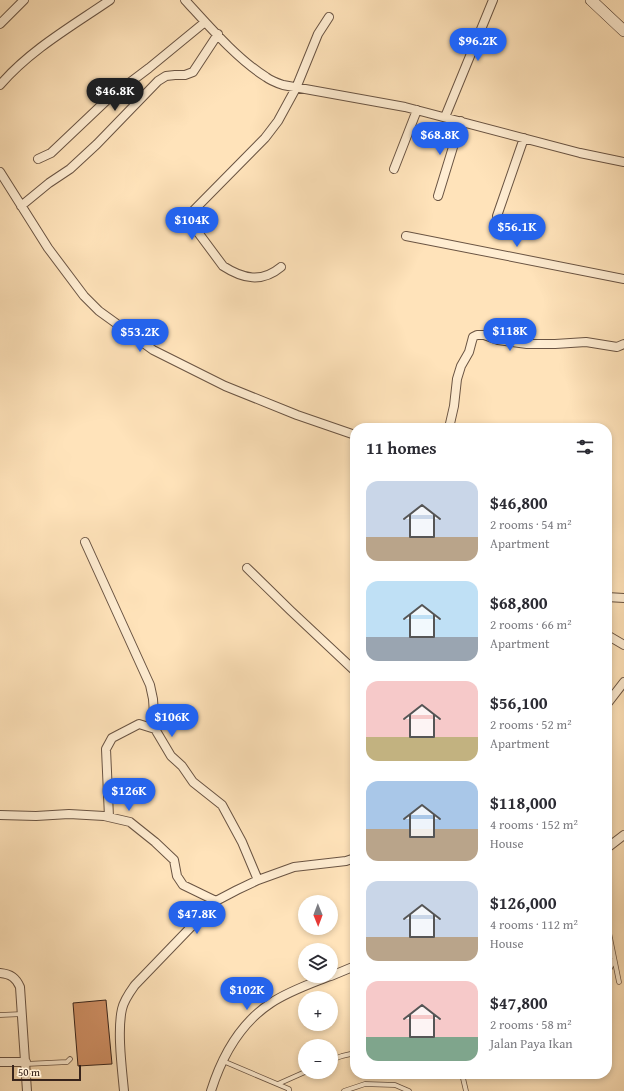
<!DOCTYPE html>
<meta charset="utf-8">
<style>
body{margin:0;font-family:"Gentium Book Plus",serif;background:#f2f2f3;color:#2b2b33;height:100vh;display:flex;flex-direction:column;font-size:15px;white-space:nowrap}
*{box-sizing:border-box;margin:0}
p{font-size:13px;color:#7c7c81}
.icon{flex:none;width:22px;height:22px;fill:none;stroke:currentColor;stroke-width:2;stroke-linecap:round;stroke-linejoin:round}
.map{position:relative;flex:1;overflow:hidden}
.drawer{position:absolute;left:350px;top:423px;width:262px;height:656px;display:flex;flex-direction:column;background:#fff;border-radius:16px;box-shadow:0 2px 6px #0003}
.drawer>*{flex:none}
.needle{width:26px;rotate:179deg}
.fabs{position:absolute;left:298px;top:895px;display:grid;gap:8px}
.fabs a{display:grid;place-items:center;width:40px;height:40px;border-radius:50%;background:#fff;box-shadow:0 2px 6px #0003;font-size:20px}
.scale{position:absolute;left:12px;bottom:10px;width:69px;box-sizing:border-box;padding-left:4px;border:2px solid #38241b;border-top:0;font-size:11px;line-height:14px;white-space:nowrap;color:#38241b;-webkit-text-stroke:3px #ffedd2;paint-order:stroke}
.price{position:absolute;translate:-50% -34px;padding:0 9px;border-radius:14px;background:#2563eb;color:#fff;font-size:13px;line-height:26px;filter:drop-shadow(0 1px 2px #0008)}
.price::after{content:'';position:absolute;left:50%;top:24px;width:12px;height:9px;margin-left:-6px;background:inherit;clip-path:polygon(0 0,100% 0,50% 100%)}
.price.active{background:#222;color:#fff}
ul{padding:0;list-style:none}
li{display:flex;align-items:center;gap:12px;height:100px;padding:0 16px}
li span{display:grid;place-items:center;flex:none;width:112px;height:80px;border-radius:12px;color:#555}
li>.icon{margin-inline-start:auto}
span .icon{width:48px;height:48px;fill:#fffc;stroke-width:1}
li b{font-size:17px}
h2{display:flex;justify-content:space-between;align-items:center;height:48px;padding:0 16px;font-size:17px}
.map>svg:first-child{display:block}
.building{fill:#d19166;stroke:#38241b}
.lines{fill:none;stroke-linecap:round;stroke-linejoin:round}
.service-casing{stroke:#6a5443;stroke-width:5.5}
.minor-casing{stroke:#6a5443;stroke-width:10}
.secondary-casing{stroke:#38241b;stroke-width:12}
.service{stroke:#ffedd2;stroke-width:4}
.minor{stroke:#ffedd2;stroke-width:8}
.secondary{stroke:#ffedd2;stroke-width:11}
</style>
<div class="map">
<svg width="624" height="1091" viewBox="0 0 624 1091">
<rect width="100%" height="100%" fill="#ffe3ba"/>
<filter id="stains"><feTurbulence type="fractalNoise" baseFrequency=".005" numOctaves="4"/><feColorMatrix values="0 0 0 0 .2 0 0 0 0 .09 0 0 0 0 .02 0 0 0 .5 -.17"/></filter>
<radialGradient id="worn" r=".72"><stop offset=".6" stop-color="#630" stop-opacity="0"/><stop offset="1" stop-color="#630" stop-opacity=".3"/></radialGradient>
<!-- building -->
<path class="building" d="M106,1000L112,1064L78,1066L73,1003Z"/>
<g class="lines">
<!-- service casing -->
<g class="service-casing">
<path id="service" d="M607,923L619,982
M607,974L614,960
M0,1015L23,1014
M331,1060L342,1056L355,1053
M223,1061L289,1089V1091
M26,1064L67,1062L70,1059
M462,1074L466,1091
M278,1084L305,1072
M344,1091L365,1084L395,1085L409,1091"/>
</g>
<!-- minor casing -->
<g class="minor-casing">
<path id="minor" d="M185,0C208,25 237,59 266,77C271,81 277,83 283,85L405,107L580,153L624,162
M0,24L24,0
M0,85C30,50 72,26 110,0
M445,117L493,0
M38,159L51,153L108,99L149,68L205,22
M394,169L417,110
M0,172L48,248L84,296L99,311L153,350L225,386L297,415L355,435
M438,196L461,121
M21,206L49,183L70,169L97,144L158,81L166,76L175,75H185L193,72L218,34
M497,216L524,138
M406,236L624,279
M281,267C262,283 243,279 223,266L194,227C191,221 189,218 192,212L265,138L278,121L296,88L318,34L329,17
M449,428L454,406L457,379L461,366L469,352L473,337L477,335H484L498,340L527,344H555L586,342L617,347L624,344
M85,542L150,685L153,699L155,729
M247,568L291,611L355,671
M607,597L624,598
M607,635L624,645
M607,704L624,682
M0,815L36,816L69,814L104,816L130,822L155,842L174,860L177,876L183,885L216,901
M109,817L106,749L112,738L139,724L155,729L171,756L182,766L193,782L222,805L242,842L258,880
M607,848L624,835
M0,973C11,974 16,978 20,987L27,1091
M331,976L355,966
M0,1062H26
M124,1091C122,1069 117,1031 122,1009C124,1000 130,992 135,985L216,901L237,890L258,880L294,867L346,861L355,858
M211,1091C222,1056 239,1024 271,1003C289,991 310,984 330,976"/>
</g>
<!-- secondary casing -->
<g class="secondary-casing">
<path id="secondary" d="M591,0L624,31"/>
</g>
<!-- service -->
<use href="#service" class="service"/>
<!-- minor -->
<use href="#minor" class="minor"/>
<!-- secondary -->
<use href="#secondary" class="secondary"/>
</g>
<rect width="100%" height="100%" filter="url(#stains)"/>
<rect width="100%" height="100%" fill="url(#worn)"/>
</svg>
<div class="fabs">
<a><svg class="needle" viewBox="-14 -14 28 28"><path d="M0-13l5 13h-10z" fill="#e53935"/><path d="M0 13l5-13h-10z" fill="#7c7c81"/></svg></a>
<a><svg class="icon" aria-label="layers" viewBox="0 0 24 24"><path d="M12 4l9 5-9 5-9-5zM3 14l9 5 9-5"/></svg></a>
<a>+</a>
<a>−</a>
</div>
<div class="scale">50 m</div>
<b class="price" style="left:478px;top:62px">$96.2K</b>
<b class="price active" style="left:115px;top:112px">$46.8K</b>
<b class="price" style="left:440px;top:156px">$68.8K</b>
<b class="price" style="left:192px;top:241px">$104K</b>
<b class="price" style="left:517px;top:248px">$56.1K</b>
<b class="price" style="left:510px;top:352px">$118K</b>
<b class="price" style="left:140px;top:353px">$53.2K</b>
<b class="price" style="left:172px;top:738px">$106K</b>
<b class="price" style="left:129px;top:812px">$126K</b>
<b class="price" style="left:197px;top:935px">$47.8K</b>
<b class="price" style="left:247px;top:1011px">$102K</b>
<section class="drawer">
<h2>11 homes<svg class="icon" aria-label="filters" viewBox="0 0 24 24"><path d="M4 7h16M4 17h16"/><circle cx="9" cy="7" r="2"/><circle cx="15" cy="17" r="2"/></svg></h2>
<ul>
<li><span style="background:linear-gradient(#c9d6e8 70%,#b9a48a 0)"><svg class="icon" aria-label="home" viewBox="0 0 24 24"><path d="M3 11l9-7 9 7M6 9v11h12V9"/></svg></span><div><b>$46,800</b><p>2 rooms · 54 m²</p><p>Apartment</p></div></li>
<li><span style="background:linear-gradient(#bfe0f5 70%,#9aa5b1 0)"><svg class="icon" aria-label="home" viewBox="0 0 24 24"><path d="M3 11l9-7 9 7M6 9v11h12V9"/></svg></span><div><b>$68,800</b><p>2 rooms · 66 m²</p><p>Apartment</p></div></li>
<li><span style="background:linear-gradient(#f6c9c9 70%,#c2b280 0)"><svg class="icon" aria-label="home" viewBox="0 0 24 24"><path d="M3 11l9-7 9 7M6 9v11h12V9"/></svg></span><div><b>$56,100</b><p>2 rooms · 52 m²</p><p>Apartment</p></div></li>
<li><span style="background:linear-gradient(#a9c7e8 60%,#b9a48a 0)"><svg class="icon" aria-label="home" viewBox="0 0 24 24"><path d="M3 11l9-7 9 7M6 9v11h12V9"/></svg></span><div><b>$118,000</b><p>4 rooms · 152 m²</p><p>House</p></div></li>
<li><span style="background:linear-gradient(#c9d6e8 70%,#b9a48a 0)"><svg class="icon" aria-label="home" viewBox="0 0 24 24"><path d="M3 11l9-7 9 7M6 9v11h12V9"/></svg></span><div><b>$126,000</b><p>4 rooms · 112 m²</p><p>House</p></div></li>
<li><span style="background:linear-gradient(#f6c9c9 70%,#7fa58c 0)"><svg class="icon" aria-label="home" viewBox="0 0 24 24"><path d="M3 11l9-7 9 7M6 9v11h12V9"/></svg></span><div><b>$47,800</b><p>2 rooms · 58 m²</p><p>Jalan Paya Ikan</p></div></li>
</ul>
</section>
</div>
